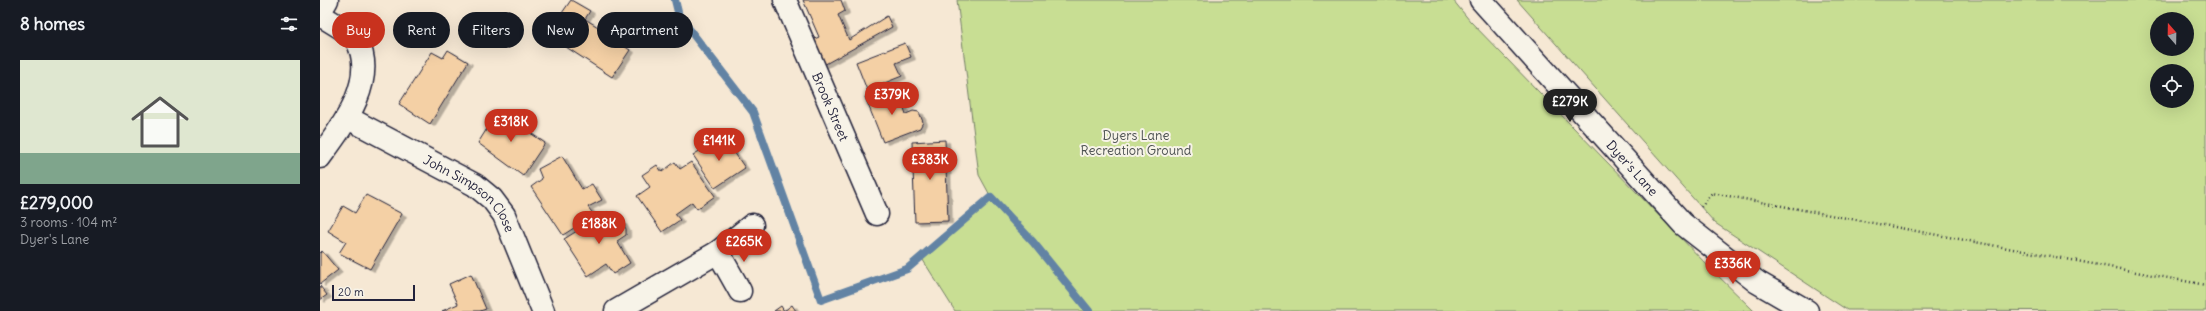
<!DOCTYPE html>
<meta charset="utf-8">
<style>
body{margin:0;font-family:Delius,sans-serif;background:#242831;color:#f1f3f6;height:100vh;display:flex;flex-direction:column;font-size:15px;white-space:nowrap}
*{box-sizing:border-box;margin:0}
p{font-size:13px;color:#9ea1a6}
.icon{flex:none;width:22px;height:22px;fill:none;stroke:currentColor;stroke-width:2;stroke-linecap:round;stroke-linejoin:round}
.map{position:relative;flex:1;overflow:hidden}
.side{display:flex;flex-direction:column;background:#171b24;width:320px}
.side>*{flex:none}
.hud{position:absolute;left:12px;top:12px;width:380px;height:36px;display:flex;gap:8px}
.needle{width:26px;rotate:340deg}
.controls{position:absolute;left:1830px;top:12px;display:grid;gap:8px}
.controls a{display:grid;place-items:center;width:44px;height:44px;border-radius:50%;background:#171b24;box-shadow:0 4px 16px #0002;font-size:20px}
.scale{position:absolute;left:12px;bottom:10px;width:83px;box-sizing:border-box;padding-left:4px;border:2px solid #22223b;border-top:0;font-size:11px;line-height:14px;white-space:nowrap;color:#22223b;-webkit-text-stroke:3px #f7f3e8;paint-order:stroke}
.price{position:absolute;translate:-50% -34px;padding:0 9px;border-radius:14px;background:#c8321e;color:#fff;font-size:13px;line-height:26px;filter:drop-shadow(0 1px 2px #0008)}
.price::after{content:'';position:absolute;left:50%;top:24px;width:12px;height:9px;margin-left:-6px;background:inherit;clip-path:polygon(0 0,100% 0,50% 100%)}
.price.current{background:#222;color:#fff}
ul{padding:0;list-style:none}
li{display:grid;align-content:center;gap:8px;height:212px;padding:0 20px}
li span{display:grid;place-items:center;height:124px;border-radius:0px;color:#555}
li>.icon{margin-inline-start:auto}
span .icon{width:72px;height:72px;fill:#fffc;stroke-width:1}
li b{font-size:17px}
h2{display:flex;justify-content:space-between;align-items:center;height:48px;padding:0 20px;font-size:17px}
.pill{padding:0 14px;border-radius:18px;background:#171b24;box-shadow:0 4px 16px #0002;font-size:14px;line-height:36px}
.pill.current{background:#c8321e;color:#fff}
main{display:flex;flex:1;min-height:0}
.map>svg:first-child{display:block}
.green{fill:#c8de93;stroke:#758067;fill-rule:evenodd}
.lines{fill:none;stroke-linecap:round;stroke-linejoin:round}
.stream{stroke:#6283a4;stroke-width:8}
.building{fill:#f4d0a5;stroke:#22223b;filter:url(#shadow)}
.minor-casing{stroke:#22223b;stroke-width:25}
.tertiary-casing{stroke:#22223b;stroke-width:25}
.path{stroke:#22223b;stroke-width:2.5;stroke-dasharray:1 3;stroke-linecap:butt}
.minor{stroke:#f7f3e8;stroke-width:22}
.tertiary{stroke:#f7f3e8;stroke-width:22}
.labels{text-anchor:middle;stroke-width:4;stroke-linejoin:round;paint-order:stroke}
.street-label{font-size:13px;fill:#22223b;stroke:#f7f3e8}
.park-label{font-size:13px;fill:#4c5151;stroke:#f7f3e8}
</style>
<main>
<section class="side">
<h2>8 homes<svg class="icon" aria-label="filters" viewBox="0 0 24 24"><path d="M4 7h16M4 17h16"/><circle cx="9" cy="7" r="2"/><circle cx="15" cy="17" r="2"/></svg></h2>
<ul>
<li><span style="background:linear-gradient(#dfe7d0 75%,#7fa58c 0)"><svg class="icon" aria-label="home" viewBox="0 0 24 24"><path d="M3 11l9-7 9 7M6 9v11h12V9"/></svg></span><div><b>£279,000</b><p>3 rooms · 104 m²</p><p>Dyer's Lane</p></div></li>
</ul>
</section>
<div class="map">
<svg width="1886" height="311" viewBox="0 0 1886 311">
<defs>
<filter id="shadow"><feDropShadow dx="4.5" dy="2.5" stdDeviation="0" flood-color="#0004"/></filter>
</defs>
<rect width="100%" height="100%" fill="#f6e8d4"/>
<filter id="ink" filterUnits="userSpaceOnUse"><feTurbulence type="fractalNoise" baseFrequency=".025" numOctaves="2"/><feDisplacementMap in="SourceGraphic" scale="8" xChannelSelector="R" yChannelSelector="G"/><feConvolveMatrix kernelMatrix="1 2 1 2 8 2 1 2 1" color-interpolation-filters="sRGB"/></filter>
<g filter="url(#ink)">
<!-- green -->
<path class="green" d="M637,0H1133L1150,21L1390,268L1434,311H635L601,257L671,197L659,175Z
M1197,0H1886V311L1527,310L1395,223ZM1837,19H1867V49H1837ZM1837,71H1867V101H1837Z"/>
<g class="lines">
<!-- stream -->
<path class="stream" d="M355,0L359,16L433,112L501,300L587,269L671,197L713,242L769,311"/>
</g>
<!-- building -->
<path class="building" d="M251,0L270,11L265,19L283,30L286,25L300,35L296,41L310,50L292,77L243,45L249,36L233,26Z
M483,0H521L525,11L518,15L529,40L567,16L572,27L500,67L490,41L499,37Z
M585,43L591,57L576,63L582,76L547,90L536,62Z
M128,50L148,62L110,124L79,104L112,52L123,58Z
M567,88L573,103L581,100L586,114L593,111L599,112L603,122L600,128L563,142L545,97Z
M178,111L225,143L203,176L158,143Z
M403,136L425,168L395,188L373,155Z
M625,140L628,221L595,222L592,142Z
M242,156L262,189L272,184L282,200L268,207L274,215L243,235L211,187L222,179L218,169Z
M355,162L360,169L371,162L395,196L377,209L372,202L355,214L360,220L342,232L317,196L330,187L322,175L337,165L342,172Z
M46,195L82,214L50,269L19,253L26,242L8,231L23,206L35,213Z
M288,212L294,221L302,222L306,229V235L297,241L310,263L293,274L286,264L268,276L244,239Z
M2,251L18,270L0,284V253Z
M151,274L166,309L160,311H122L138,304L129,284Z
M0,286L7,295L0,300Z
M472,305L476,311H454L461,306L464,311Z"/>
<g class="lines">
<!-- minor casing -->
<g class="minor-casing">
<g id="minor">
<path id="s1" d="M465,0L557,214"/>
<path id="s2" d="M1161,0L1363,224L1437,282L1487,311"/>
<path d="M0,15C8,20 33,34 37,41C58,81 22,127 0,157"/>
<path id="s3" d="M28,118L155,185L172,199L184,215L223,311"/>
<path d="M398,252L420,291"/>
<path d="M296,311L398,252L432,225"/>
</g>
</g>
<!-- tertiary casing -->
<g class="tertiary-casing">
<path id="tertiary" d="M0,12L7,0"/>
</g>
<!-- path -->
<path class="path" d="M1381,207L1392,193L1886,285"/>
<!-- minor -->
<use href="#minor" class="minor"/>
<!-- tertiary -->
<use href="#tertiary" class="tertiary"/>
</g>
</g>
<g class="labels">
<!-- street labels -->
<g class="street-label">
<text dy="5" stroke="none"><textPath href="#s1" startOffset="116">Brook Street</textPath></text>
<text dy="5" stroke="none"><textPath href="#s2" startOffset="226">Dyer's Lane</textPath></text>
<text dy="5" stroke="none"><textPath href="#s3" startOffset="145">John Simpson Close</textPath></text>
</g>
<!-- park labels -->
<g class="park-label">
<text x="816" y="140">Dyers Lane<tspan x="816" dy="15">Recreation Ground</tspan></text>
</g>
</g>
</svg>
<div class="controls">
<a><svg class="needle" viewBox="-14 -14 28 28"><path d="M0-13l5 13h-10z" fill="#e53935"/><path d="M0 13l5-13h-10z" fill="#9ea1a6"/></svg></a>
<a><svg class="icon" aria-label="locate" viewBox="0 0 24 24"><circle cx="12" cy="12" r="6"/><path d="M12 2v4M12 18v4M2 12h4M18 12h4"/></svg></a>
</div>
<div class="scale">20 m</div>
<b class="price" style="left:572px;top:116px">£379K</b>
<b class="price current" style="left:1250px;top:123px">£279K</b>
<b class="price" style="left:191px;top:143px">£318K</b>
<b class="price" style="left:399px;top:162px">£141K</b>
<b class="price" style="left:610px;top:181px">£383K</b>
<b class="price" style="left:279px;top:245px">£188K</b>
<b class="price" style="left:424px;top:263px">£265K</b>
<b class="price" style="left:1413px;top:285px">£336K</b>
<div class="hud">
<a class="pill current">Buy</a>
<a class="pill">Rent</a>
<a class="pill">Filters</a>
<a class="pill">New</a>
<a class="pill">Apartment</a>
</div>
</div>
</main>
